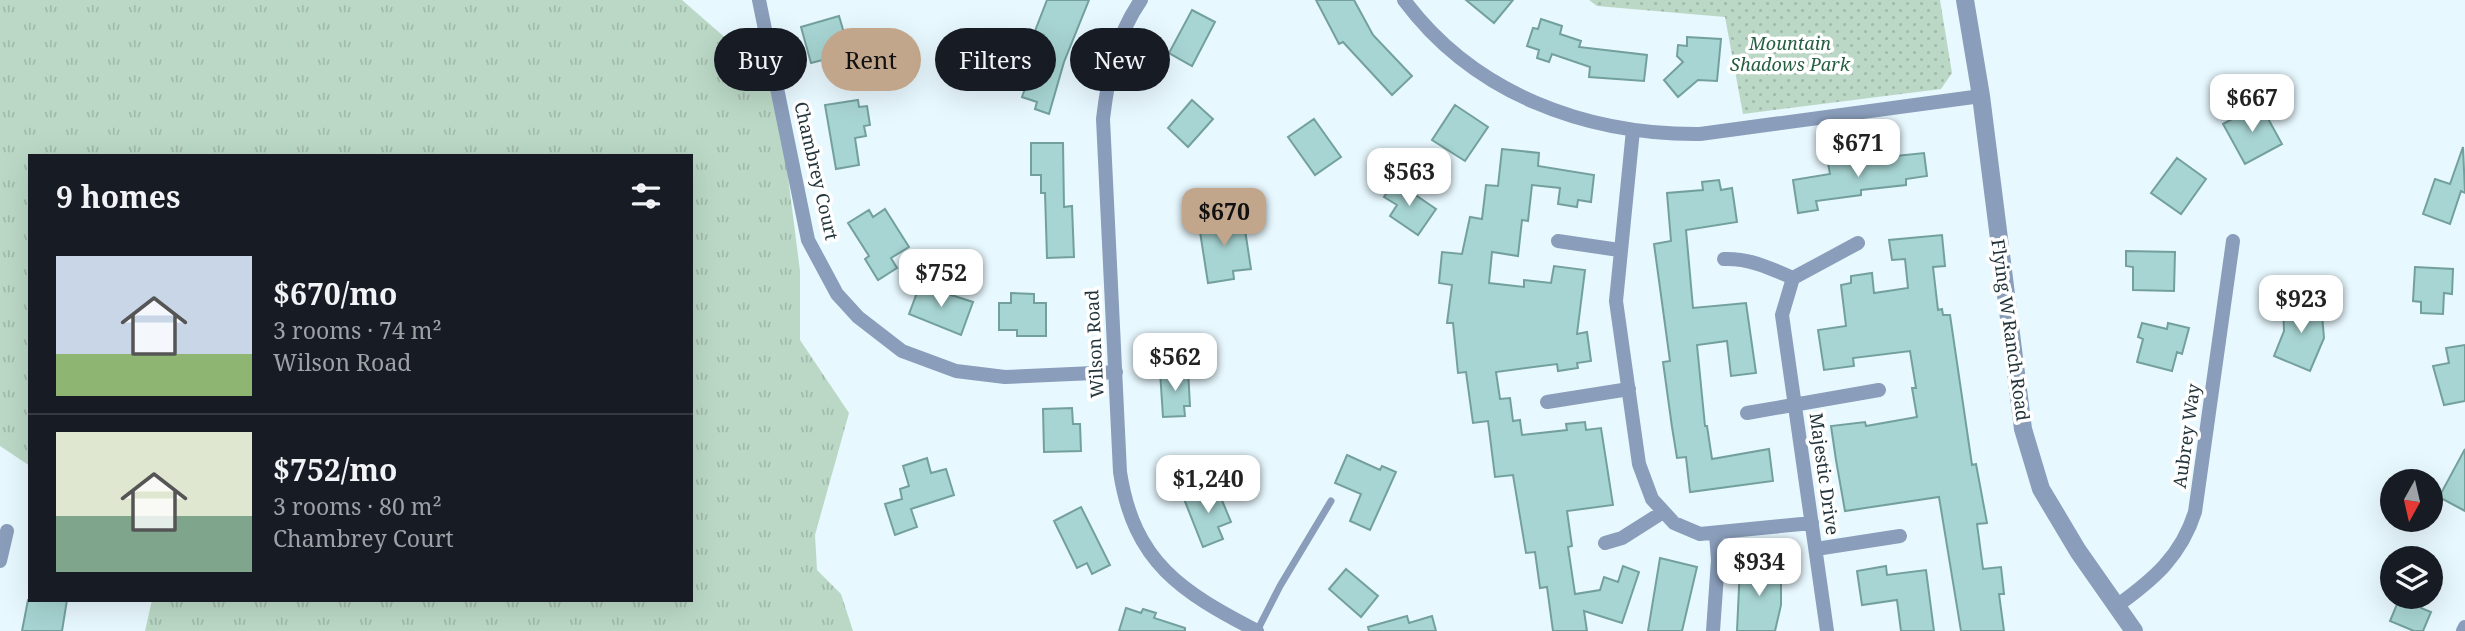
<!DOCTYPE html>
<meta charset="utf-8">
<style>
body{margin:0;font-family:"Noto Serif",serif;background:#20242c;color:#f1f3f6;height:100vh;display:flex;flex-direction:column;font-size:26px;white-space:nowrap}
*{box-sizing:border-box;margin:0}
p{font-size:23px;color:#9ea1a6}
.icon{flex:none;width:38px;height:38px;fill:none;stroke:currentColor;stroke-width:2;stroke-linecap:round;stroke-linejoin:round}
.map{position:relative;flex:1;overflow:hidden}
.details{position:absolute;left:28px;top:154px;width:665px;height:448px;display:flex;flex-direction:column;background:#171b24;border-radius:0px;box-shadow:0 7px 28px #0002}
.details>*{flex:none}
.hud{position:absolute;left:714px;top:28px;width:665px;height:63px;display:flex;gap:14px}
.needle{width:46px;rotate:188deg}
.fabs{position:absolute;left:2380px;top:469px;display:grid;gap:14px}
.fabs a{display:grid;place-items:center;width:63px;height:63px;border-radius:50%;background:#171b24;box-shadow:0 7px 28px #0002;font-size:35px}
.price{position:absolute;translate:-50% -60px;padding:0 16px;border-radius:14px;background:#fff;color:#222;font-size:23px;line-height:46px;filter:drop-shadow(0 2px 4px #0008)}
.price::after{content:'';position:absolute;left:50%;top:42px;width:21px;height:16px;margin-left:-10px;background:inherit;clip-path:polygon(0 0,100% 0,50% 100%)}
.price.current{background:#c1a68c;color:#111}
ul{padding:0;list-style:none}
li{display:flex;align-items:center;gap:21px;height:175px;padding:0 28px}
li+li{border-top:2px solid #363941}
li span{display:grid;place-items:center;flex:none;width:196px;height:140px;border-radius:0px;color:#555}
li>.icon{margin-inline-start:auto}
span .icon{width:84px;height:84px;fill:#fffc;stroke-width:1}
li b{font-size:30px}
h2{display:flex;justify-content:space-between;align-items:center;height:84px;padding:0 28px;font-size:30px}
.tag{padding:0 24px;border-radius:32px;background:#171b24;box-shadow:0 7px 28px #0002;font-size:24px;line-height:63px}
.tag.current{background:#c1a68c;color:#111}
.map>svg:first-child{display:block}
.grass{fill:url(#grass-tufts)}
.park{fill:url(#park-dots)}
.building{fill:#a7d5d3;stroke:#73a09d;stroke-width:2}
.lines{fill:none;stroke-linecap:round;stroke-linejoin:round}
.service{stroke:#8a9dba;stroke-width:7}
.minor{stroke:#8a9dba;stroke-width:14}
.tertiary{stroke:#8a9dba;stroke-width:18}
.labels{text-anchor:middle;stroke-width:7;stroke-linejoin:round;paint-order:stroke}
.park-label{font-size:18px;font-style:italic;fill:#255e40;stroke:#fff}
.street-label{font-size:18px;fill:#24353b;stroke:#fff}
</style>
<div class="map">
<svg width="2465" height="631" viewBox="0 0 2465 631">
<defs>
<pattern id="grass-tufts" width="24" height="20" patternUnits="userSpaceOnUse" patternTransform="scale(1.75)"><rect width="24" height="20" fill="#bbd8c6"/><path d="M3 7l-1-3M5 7V3M7 7l1-3M15 17l-1-3M17 17v-4M19 17l1-3" fill="none" stroke="#a1baab"/></pattern>
<pattern id="park-dots" width="8" height="8" patternUnits="userSpaceOnUse" patternTransform="scale(1.75)"><rect width="8" height="8" fill="#bbd8c6"/><path d="M2 2h.1M6 6h.1" fill="none" stroke="#a1baab" stroke-width="1.8" stroke-linecap="round"/></pattern>
</defs>
<rect width="100%" height="100%" fill="#e7f8fe"/>
<!-- grass -->
<path class="grass" d="M0,0H682L776,82L800,271V340L849,413L815,535L817,570L841,594L853,631H145L152,600H691V156H30V466L0,446Z"/>
<!-- park -->
<path class="park" d="M1589,0H1940L1952,73L1941,89L1743,114L1725,17L1597,6Z"/>
<!-- building -->
<path class="building" d="M1047,0H1089L1064,62L1049,114L1035,109L1037,102L1022,97L1044,35L1035,31Z
M1316,0H1354L1373,35L1412,76L1392,95L1343,42L1339,44Z
M1466,0H1513L1494,23Z
M1192,10L1215,22L1192,66L1169,53Z
M839,16L850,53L811,63L801,27Z
M1541,19L1562,26L1560,34L1581,41L1579,47L1647,55L1644,81L1589,77L1590,67L1552,54L1549,62L1537,58L1539,50L1527,46L1533,28L1538,29Z
M1687,37L1721,39L1717,81L1698,80L1678,97L1664,80L1683,62L1677,56L1678,45L1687,46Z
M858,100L859,107L867,106L870,125L864,126L866,136L855,138L859,165L836,169L825,105Z
M1192,100L1213,119L1188,147L1168,128Z
M2260,104L2282,144L2245,164L2223,124Z
M1455,105L1488,127L1465,161L1432,140Z
M1314,119L1341,157L1315,175L1288,137Z
M1031,143H1063L1064,207L1072,206L1074,257L1047,258L1045,193H1041V175H1031Z
M2463,147L2465,193L2461,191L2450,224L2423,214L2435,179L2450,184Z
M1502,149L1539,153L1538,166L1594,175L1591,202L1578,200L1577,207L1558,204L1560,188L1532,185L1528,221L1522,220L1518,256L1492,252L1489,283L1524,287V280L1551,283L1554,266L1585,270L1577,334L1587,332L1591,361L1577,363L1578,368L1558,371L1557,364L1496,372L1500,399L1510,398L1513,421L1520,420L1522,435L1567,430L1566,424L1585,422L1586,430L1601,428L1613,505L1567,511L1572,546L1568,547L1575,594L1600,590L1604,577L1618,582L1623,566L1639,572L1622,623L1584,611L1587,631H1553L1547,587L1540,588L1535,552L1526,553L1513,475L1495,477L1488,421L1473,423L1466,372L1458,373L1453,323H1447L1452,285L1439,283L1442,252L1462,254L1470,217L1482,219L1486,185L1498,186Z
M1924,153L1927,176L1906,179V185L1861,190V195L1816,201L1818,210L1798,213L1793,180L1830,174L1828,163Z
M2177,158L2206,179L2181,214L2151,193Z
M1719,180L1721,190L1732,188L1737,222L1686,230L1693,308L1746,303L1756,373L1731,376L1727,341L1697,345L1705,426H1707L1712,459L1769,449L1773,481L1690,492L1686,457L1677,458L1672,427L1663,362L1670,361L1654,244L1671,241L1667,193L1703,190L1702,182Z
M1395,181L1436,209L1418,235L1390,216L1397,205L1384,197Z
M885,209L909,247L891,258L897,268L878,280L865,259L869,256L848,223L869,210L873,217Z
M1218,216L1219,221L1243,217L1251,269L1233,271L1234,279L1208,283L1198,219Z
M1942,235L1945,266L1933,267L1938,310L1942,309L1943,315H1950L1972,465L1976,464L1987,523L1977,524L1983,569L2001,567L2004,594H1999L2004,631H1961L1939,497L1845,511L1836,460L1831,426L1865,422L1866,426L1917,417L1912,388H1916L1910,351L1853,358L1854,366L1824,370L1818,330L1846,326L1841,285L1851,283V276L1872,273L1874,293L1908,288L1905,259L1892,260L1889,240Z
M2126,251L2175,252L2174,291L2133,290V267L2126,266Z
M2415,267L2453,269L2452,294L2444,293L2443,314L2421,313V302L2413,301Z
M920,285L973,302L961,335L909,314Z
M1011,293L1034,294V303H1046V336H1017V330H999V303H1011Z
M2321,303L2324,338L2310,371L2274,356L2284,331L2283,305Z
M2142,323L2167,329L2168,323L2189,328L2182,354L2177,352L2172,371L2137,362L2143,339L2138,337Z
M2465,345V401L2444,405L2433,366L2449,363L2446,348Z
M1188,370L1190,406H1184L1185,416L1163,417L1160,371Z
M1072,408L1073,424H1080L1081,451L1044,452L1043,409Z
M2465,449V511L2439,497Z
M1347,455L1380,470L1382,466L1396,472L1370,530L1350,521L1361,494L1335,483Z
M927,458L931,473L946,469L954,495L911,509L917,527L895,535L885,504L902,499L900,489L909,486L903,466Z
M1216,486L1231,522L1218,527L1223,539L1203,547L1184,499Z
M1081,507L1110,565L1092,574L1087,563L1077,568L1054,521Z
M1660,558L1697,567L1682,631H1648Z
M1740,566L1781,567V605L1775,631H1737Z
M1886,566L1887,575L1926,570L1934,631H1901L1897,600L1862,605L1857,571Z
M1346,569L1378,596L1361,617L1329,589Z
M2400,597H2426L2421,608L2431,612L2423,631H2414L2390,621Z
M28,600H67L62,631H22Z
M1126,608L1141,613L1143,609L1156,613L1154,618L1185,628V631H1119Z
M1407,616L1409,623L1432,616L1436,631H1369L1368,627Z"/>
<g class="lines">
<!-- service -->
<path class="service" d="M1257,631L1280,586L1331,501"/>
<!-- minor -->
<path class="minor" d="M759,0L808,240L837,294L858,317L902,351L956,371L1005,377L1116,372
M1141,0C1116,36 1108,76 1103,119L1120,472C1134,563 1182,592 1257,631
M1404,0C1474,94 1586,135 1700,134L1981,96
M1633,130L1616,301L1639,464L1652,499L1674,523L1700,534L1812,523
M1558,241L1619,250
M1724,259C1749,258 1770,268 1793,278
M1547,402L1629,389
M1747,413L1879,390
M1605,543L1622,538L1663,512
M1816,549L1900,536
M0,561L7,531
M2118,605C2154,579 2181,556 2195,512L2233,241
M1713,631L1718,560L1716,534
M1827,631L1782,315L1793,278L1858,243
M2463,631L2465,627"/>
<!-- tertiary -->
<path class="tertiary" d="M1965,0L1981,96L2023,429L2041,489L2078,551L2134,631"/>
</g>
<g class="labels">
<!-- park labels -->
<g class="park-label">
<text x="1790" y="50">Mountain<tspan x="1790" dy="21">Shadows Park</tspan></text>
</g>
<!-- street labels -->
<g class="street-label">
<text transform="translate(816 171) rotate(77)" y="6">Chambrey Court</text>
<text transform="translate(2010 330) rotate(82)" y="6">Flying W Ranch Road</text>
<text transform="translate(1095 344) rotate(-93)" y="6">Wilson Road</text>
<text transform="translate(2187 436) rotate(-82)" y="6">Aubrey Way</text>
<text transform="translate(1824 474) rotate(82)" y="6">Majestic Drive</text>
</g>
</g>
</svg>
<div class="fabs">
<a><svg class="needle" viewBox="-14 -14 28 28"><path d="M0-13l5 13h-10z" fill="#e53935"/><path d="M0 13l5-13h-10z" fill="#9ea1a6"/></svg></a>
<a><svg class="icon" aria-label="layers" viewBox="0 0 24 24"><path d="M12 4l9 5-9 5-9-5zM3 14l9 5 9-5"/></svg></a>
</div>
<b class="price" style="left:2252px;top:134px">$667</b>
<b class="price" style="left:1858px;top:179px">$671</b>
<b class="price" style="left:1409px;top:208px">$563</b>
<b class="price current" style="left:1224px;top:248px">$670</b>
<b class="price" style="left:941px;top:309px">$752</b>
<b class="price" style="left:2301px;top:335px">$923</b>
<b class="price" style="left:1175px;top:393px">$562</b>
<b class="price" style="left:1208px;top:515px">$1,240</b>
<b class="price" style="left:1759px;top:598px">$934</b>
<div class="hud">
<a class="tag">Buy</a>
<a class="tag current">Rent</a>
<a class="tag">Filters</a>
<a class="tag">New</a>
</div>
<section class="details">
<h2>9 homes<svg class="icon" aria-label="filters" viewBox="0 0 24 24"><path d="M4 7h16M4 17h16"/><circle cx="9" cy="7" r="2"/><circle cx="15" cy="17" r="2"/></svg></h2>
<ul>
<li><span style="background:linear-gradient(#c9d6e8 70%,#8fb573 0)"><svg class="icon" aria-label="home" viewBox="0 0 24 24"><path d="M3 11l9-7 9 7M6 9v11h12V9"/></svg></span><div><b>$670/mo</b><p>3 rooms · 74 m²</p><p>Wilson Road</p></div></li>
<li><span style="background:linear-gradient(#dfe7d0 60%,#7fa58c 0)"><svg class="icon" aria-label="home" viewBox="0 0 24 24"><path d="M3 11l9-7 9 7M6 9v11h12V9"/></svg></span><div><b>$752/mo</b><p>3 rooms · 80 m²</p><p>Chambrey Court</p></div></li>
</ul>
</section>
</div>
